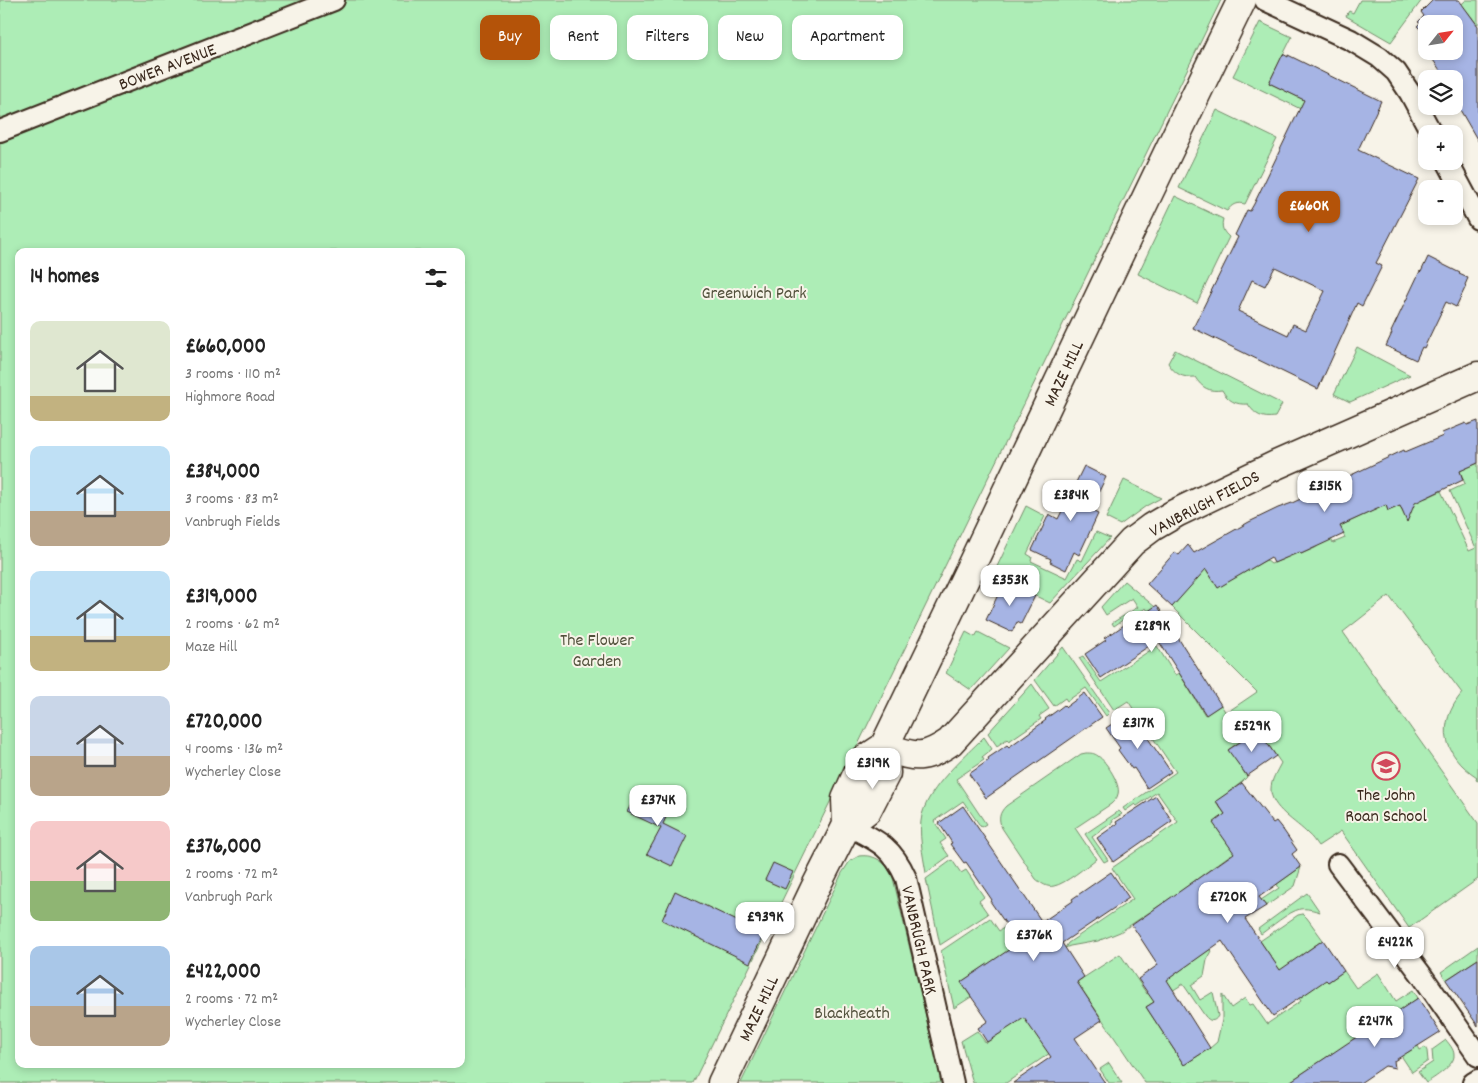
<!DOCTYPE html>
<meta charset="utf-8">
<style>
body{margin:0;font-family:Dekko,sans-serif;background:#f6f6f6;color:#222;height:100vh;display:flex;flex-direction:column;font-size:19px;white-space:nowrap}
*{box-sizing:border-box;margin:0}
p{font-size:16px;color:#767676}
.icon{flex:none;width:28px;height:28px;fill:none;stroke:currentColor;stroke-width:2;stroke-linecap:round;stroke-linejoin:round}
.map{position:relative;flex:1;overflow:hidden}
.panel{position:absolute;left:15px;top:248px;width:450px;height:820px;display:flex;flex-direction:column;background:#fff;border-radius:10px;box-shadow:0 2px 8px #0003}
.panel>*{flex:none}
.guide{position:absolute;left:480px;top:15px;width:475px;height:45px;display:flex;gap:10px}
.needle{width:32px;rotate:60deg}
.controls{position:absolute;left:1418px;top:15px;display:grid;gap:10px}
.controls a{display:grid;place-items:center;width:45px;height:45px;border-radius:10px;background:#fff;box-shadow:0 2px 8px #0003;font-size:25px}
.price{position:absolute;translate:-50% -42px;padding:0 11px;border-radius:10px;background:#fff;color:#222;font-size:16px;line-height:32px;filter:drop-shadow(0 1px 2px #0008)}
.price::after{content:'';position:absolute;left:50%;top:30px;width:15px;height:11px;margin-left:-8px;background:inherit;clip-path:polygon(0 0,100% 0,50% 100%)}
.price.selected{background:#b45309;color:#fff}
ul{padding:0;list-style:none}
li{display:flex;align-items:center;gap:15px;height:125px;padding:0 15px}
li span{display:grid;place-items:center;flex:none;width:140px;height:100px;border-radius:10px;color:#555}
li>.icon{margin-inline-start:auto}
span .icon{width:60px;height:60px;fill:#fffc;stroke-width:1}
li b{font-size:21px}
h2{display:flex;justify-content:space-between;align-items:center;height:60px;padding:0 15px;font-size:21px}
.tag{padding:0 18px;border-radius:10px;background:#fff;box-shadow:0 2px 8px #0003;font-size:18px;line-height:45px}
.tag.selected{background:#b45309;color:#fff}
.map>svg:first-child{display:block}
.green{fill:#adedb6;stroke:#748c6a;fill-rule:evenodd}
.building{fill:#a6b4e4;stroke:#3b2a1e;fill-rule:evenodd}
.lines{fill:none;stroke-linecap:round;stroke-linejoin:round}
.street-casing{stroke:#3b2a1e;stroke-width:24}
.secondary-casing{stroke:#3b2a1e;stroke-width:31}
.street{stroke:#f7f3e8;stroke-width:20}
.secondary{stroke:#f7f3e8;stroke-width:28}
.labels{text-anchor:middle;stroke-width:4;stroke-linejoin:round;paint-order:stroke}
.street-label{font-size:18px;fill:#3b2a1e;stroke:#f7f3e8}
.park-label{font-size:18px;fill:#52513c;stroke:#f7f3e8}
.poi-label{font-size:18px;fill:#3b2a1e;stroke:#f7f3e8}
</style>
<div class="map">
<svg width="1478" height="1083" viewBox="0 0 1478 1083">
<rect width="100%" height="100%" fill="#f7f3e8"/>
<filter id="ink" filterUnits="userSpaceOnUse"><feTurbulence type="fractalNoise" baseFrequency=".02" numOctaves="2"/><feDisplacementMap in="SourceGraphic" scale="10" xChannelSelector="R" yChannelSelector="G"/><feConvolveMatrix kernelMatrix="1 2 1 2 8 2 1 2 1" color-interpolation-filters="sRGB"/></filter>
<g filter="url(#ink)">
<!-- green -->
<path class="green" d="M0,0H1221L693,1083H0ZM19,251H461V1064H19Z
M1360,0H1422L1391,42L1346,16L1349,11L1353,13Z
M1466,0H1478V24L1476,23L1467,11L1441,24Z
M1260,22L1292,37L1269,83L1321,108L1317,117L1233,76Z
M1217,110L1277,139L1245,204C1237,202 1232,204 1227,211L1179,188Z
M1175,196L1223,219C1221,227 1223,232 1229,237L1197,303L1138,274Z
M1357,347L1410,375L1350,402L1334,394Z
M1175,350L1282,404L1275,417C1262,419 1255,415 1248,404C1236,405 1228,401 1222,390C1209,392 1202,388 1195,377C1182,378 1175,374 1168,363Z
M1478,463V781L1476,780L1477,777C1443,755 1436,725 1462,693L1389,596L1343,632L1478,823V879L1409,928L1341,831L1318,846C1315,842 1312,837 1308,834C1297,822 1270,808 1271,789C1271,780 1277,771 1281,763L1258,730L1229,749L1247,777L1242,782L1216,802L1225,814L1262,855H1230L1174,896L1120,932L1098,941L1070,946L1065,948L1068,943L1133,899L1112,868L1178,822L1157,792L1137,806L1135,804L1125,811L1123,808L1176,772L1128,701L1114,710L1079,658L1083,656L1101,682L1157,646L1175,675L1179,673L1205,715L1221,705L1226,713L1257,692L1172,607L1205,568L1218,587L1266,560L1271,564L1286,558L1295,542L1301,554L1315,548L1330,537L1333,543L1345,538L1340,526L1383,506L1386,505L1388,511L1399,506L1404,514L1410,493L1426,498L1441,491L1469,551L1476,548L1450,491L1465,484L1460,471Z
M1124,480L1161,498L1146,506L1120,525L1106,518Z
M1026,506L1045,516L1027,554L1032,557L1031,561L1067,578L1077,559L1082,561L1096,532L1110,538L1050,603L993,575Z
M1124,581L1155,607L1177,634L1167,641L1146,608L1126,621L1124,619L1114,626L1112,623L1138,607L1132,598L1106,615L1101,607Z
M966,632L975,637L978,632L1009,648L971,690L946,673Z
M1063,647L1109,713L1106,716L1086,688L1067,701L1065,698L1054,706L1035,680Z
M1032,684L1049,709L1039,716L1041,719L1009,741L1007,739L997,746L988,733Z
M984,737L992,749L982,757L984,760L956,779L986,824L981,827L963,801L934,821L946,839L940,843L949,856L926,873C923,855 918,833 922,815C929,787 964,757 984,737Z
M1086,753C1091,753 1094,753 1098,756C1106,761 1121,784 1118,794C1117,799 1114,801 1111,804L1075,828L1096,859C1087,866 1065,884 1054,886C1047,888 1041,883 1036,879L1002,828C998,819 999,813 1006,806L1081,754Z
M1119,811L1122,814L1112,820L1113,822L1092,837L1108,860L1104,862L1085,834Z
M859,856C876,854 887,863 893,878L942,1083H741L842,873L850,861Z
M952,860L961,873L966,870L984,897L979,901L988,914L940,945L926,879Z
M1301,867L1295,886L1266,906L1261,900L1279,888L1277,884Z
M1307,893L1320,912C1314,910 1306,908 1300,909C1288,912 1271,927 1261,934L1258,929Z
M1303,914L1307,918L1323,940L1307,951L1328,982L1344,971L1356,988L1378,973L1396,1001L1413,990L1418,998L1384,1021L1405,1054L1418,1046L1420,1050L1425,1047L1427,1051L1428,1061L1412,1072L1388,1036L1385,1037L1377,1024L1373,1026L1371,1023L1359,1030L1362,1034L1352,1040L1355,1046L1333,1053L1288,1083H1145L1077,982L1120,954L1147,994L1210,949L1212,951L1207,960L1204,976L1191,985L1200,1000L1213,992L1218,1016C1214,1023 1209,1021 1205,1016L1183,984L1146,1007L1184,1065L1210,1048L1217,1042L1222,1020V994L1231,1008L1245,998L1250,1005L1253,1004L1267,1024L1301,1001L1260,941L1298,915Z
M990,918L999,931L1005,927L1017,945L961,982L971,997L954,1008L941,951Z
M1478,946V959L1446,980L1441,972Z
M1024,1017L1050,1053L1006,1083H973L961,1041L977,1031L986,1043Z
M1446,1040C1449,1044 1454,1049 1454,1055C1455,1065 1434,1078 1426,1083L1418,1072L1433,1062L1432,1050Z
M1109,1063L1122,1083H1109L1100,1069Z"/>
<!-- building -->
<path class="building" d="M1433,0H1459L1478,26V141L1459,108H1454V79H1446L1427,51H1454V24H1426V35L1417,26L1420,23L1418,22L1424,16L1421,12Z
M1283,54L1288,57V55L1381,101L1358,150L1419,179L1376,263L1382,266L1362,306L1357,303L1318,389L1193,328L1235,243L1238,237L1235,235L1247,210L1250,211L1254,204L1304,100L1269,83ZM1275,267L1325,291L1306,330L1293,324L1288,335L1238,311L1252,280L1265,286Z
M1428,257L1460,273L1459,274L1468,278L1465,285L1466,286L1456,307L1446,302L1424,348L1422,347L1416,360L1386,346L1392,333L1391,332L1420,271L1421,272Z
M1478,421V463L1460,471L1463,480L1415,503L1407,522L1400,506L1388,511L1386,505L1340,526L1344,534L1301,554L1300,552L1274,563L1271,557L1218,588L1206,569L1172,607L1147,584L1175,552L1179,555L1188,545L1194,553L1249,522L1278,508L1292,503L1404,450L1405,452L1443,436L1442,433L1466,423L1467,425Z
M1084,466L1106,477L1090,510L1098,514L1079,555L1074,552L1066,570L1050,562L1051,559L1032,550L1049,514L1058,519Z
M1004,582L1035,596L1021,624L1017,622L1012,632L986,620Z
M1157,605L1221,705L1206,715L1158,640L1101,678L1085,654L1106,640L1104,638L1114,632L1124,625L1125,627Z
M1085,693L1102,717L986,798L969,774L989,760L988,758L997,752L1007,745L1009,747L1046,720L1045,719L1055,712L1064,705L1066,707Z
M1130,712L1171,772L1147,788L1134,768L1132,769L1118,750L1120,748L1106,728Z
M1258,730L1276,756L1247,776L1228,750Z
M1242,783L1273,823L1276,821L1284,831L1297,850L1292,854L1301,867L1259,897L1266,906L1245,919L1280,970L1323,940L1344,971L1328,982L1326,980L1273,1016L1222,941L1167,980L1210,1048L1184,1065L1146,1007L1154,1002L1138,979L1158,965L1132,925L1234,853L1213,823L1225,814L1216,801Z
M644,792L671,806L663,824L687,836L672,866L647,854L661,828L627,812L637,793L643,795Z
M1156,796L1172,821L1113,862L1097,838L1117,824L1116,822Z
M963,806L1042,922L1073,901L1072,899L1111,872L1129,898L1062,943L1084,977L1077,982L1102,1020L1075,1038L1105,1083H1013L1051,1057L1024,1018L987,1042L978,1028L988,1021L961,982L1019,943L990,901L992,900L966,862L964,863L950,844L952,843L939,823Z
M773,863L793,872L785,889L765,880Z
M675,891L764,934L750,963L662,920Z
M1478,959V1026L1446,980Z
M1418,998L1440,1032L1394,1061L1395,1068L1385,1066L1360,1083H1288L1376,1024L1377,1025Z"/>
<g class="lines">
<!-- street casing -->
<g class="street-casing">
<path id="street" d="M1265,0L1351,40L1379,57L1396,72L1410,93L1432,134
M0,131L334,0
M1447,161L1478,219
M847,825C876,840 892,846 906,878L953,1083
M1338,864L1423,977L1478,1056
M1473,1083L1478,1080"/>
</g>
<!-- secondary casing -->
<g class="secondary-casing">
<path id="secondary" d="M884,747C915,757 922,761 950,742L1112,564L1132,542L1152,527L1176,513L1276,465L1478,376
M847,825L846,799L863,761L884,747
M722,1083L815,888L847,825L867,810L886,773L884,747C1005,499 1120,248 1242,0"/>
</g>
<!-- street -->
<use href="#street" class="street"/>
<!-- secondary -->
<use href="#secondary" class="secondary"/>
</g>
</g>
<!-- icons -->
<defs>
<g id="school-ring" transform="scale(1.4375)"><circle r="9.5" fill="#f7f3e8" stroke="#d1495b" stroke-width="1.5"/><path d="M0-5L7-2L0 1L-7-2ZM-4 1L0 2.5L4 1V4Q0 6-4 4Z" fill="#d1495b"/></g>
</defs>
<g fill-rule="evenodd">
<use href="#school-ring" x="1386" y="766"/>
</g>
<g class="labels">
<!-- street labels -->
<g class="street-label">
<text transform="translate(167 66) rotate(-21)" y="6">BOWER AVENUE</text>
<text transform="translate(1063 373) rotate(-65)" y="6">MAZE HILL</text>
<text transform="translate(1204 503) rotate(-28)" y="6">VANBRUGH FIELDS</text>
<text transform="translate(920 940) rotate(77)" y="6">VANBRUGH PARK</text>
<text transform="translate(758 1008) rotate(-65)" y="6">MAZE HILL</text>
</g>
<!-- park labels -->
<g class="park-label">
<text x="754" y="298">Greenwich Park</text>
<text x="597" y="645">The Flower<tspan x="597" dy="21">Garden</tspan></text>
<text x="852" y="1018">Blackheath</text>
</g>
<!-- poi labels -->
<g class="poi-label">
<text x="1386" y="800">The John<tspan x="1386" dy="21">Roan School</tspan></text>
</g>
</g>
</svg>
<div class="controls">
<a><svg class="needle" viewBox="-14 -14 28 28"><path d="M0-13l5 13h-10z" fill="#e53935"/><path d="M0 13l5-13h-10z" fill="#767676"/></svg></a>
<a><svg class="icon" aria-label="layers" viewBox="0 0 24 24"><path d="M12 4l9 5-9 5-9-5zM3 14l9 5 9-5"/></svg></a>
<a>+</a>
<a>−</a>
</div>
<b class="price selected" style="left:1309px;top:233px">£660K</b>
<b class="price" style="left:1325px;top:513px">£315K</b>
<b class="price" style="left:1071px;top:522px">£384K</b>
<b class="price" style="left:1010px;top:607px">£353K</b>
<b class="price" style="left:1152px;top:653px">£289K</b>
<b class="price" style="left:1138px;top:750px">£317K</b>
<b class="price" style="left:1252px;top:753px">£529K</b>
<b class="price" style="left:873px;top:790px">£319K</b>
<b class="price" style="left:658px;top:827px">£374K</b>
<b class="price" style="left:1228px;top:924px">£720K</b>
<b class="price" style="left:765px;top:944px">£939K</b>
<b class="price" style="left:1034px;top:962px">£376K</b>
<b class="price" style="left:1395px;top:969px">£422K</b>
<b class="price" style="left:1375px;top:1048px">£247K</b>
<div class="guide">
<a class="tag selected">Buy</a>
<a class="tag">Rent</a>
<a class="tag">Filters</a>
<a class="tag">New</a>
<a class="tag">Apartment</a>
</div>
<section class="panel">
<h2>14 homes<svg class="icon" aria-label="filters" viewBox="0 0 24 24"><path d="M4 7h16M4 17h16"/><circle cx="9" cy="7" r="2"/><circle cx="15" cy="17" r="2"/></svg></h2>
<ul>
<li><span style="background:linear-gradient(#dfe7d0 75%,#c2b280 0)"><svg class="icon" aria-label="home" viewBox="0 0 24 24"><path d="M3 11l9-7 9 7M6 9v11h12V9"/></svg></span><div><b>£660,000</b><p>3 rooms · 110 m²</p><p>Highmore Road</p></div></li>
<li><span style="background:linear-gradient(#bfe0f5 65%,#b9a48a 0)"><svg class="icon" aria-label="home" viewBox="0 0 24 24"><path d="M3 11l9-7 9 7M6 9v11h12V9"/></svg></span><div><b>£384,000</b><p>3 rooms · 83 m²</p><p>Vanbrugh Fields</p></div></li>
<li><span style="background:linear-gradient(#bfe0f5 65%,#c2b280 0)"><svg class="icon" aria-label="home" viewBox="0 0 24 24"><path d="M3 11l9-7 9 7M6 9v11h12V9"/></svg></span><div><b>£319,000</b><p>2 rooms · 62 m²</p><p>Maze Hill</p></div></li>
<li><span style="background:linear-gradient(#c9d6e8 60%,#b9a48a 0)"><svg class="icon" aria-label="home" viewBox="0 0 24 24"><path d="M3 11l9-7 9 7M6 9v11h12V9"/></svg></span><div><b>£720,000</b><p>4 rooms · 136 m²</p><p>Wycherley Close</p></div></li>
<li><span style="background:linear-gradient(#f6c9c9 60%,#8fb573 0)"><svg class="icon" aria-label="home" viewBox="0 0 24 24"><path d="M3 11l9-7 9 7M6 9v11h12V9"/></svg></span><div><b>£376,000</b><p>2 rooms · 72 m²</p><p>Vanbrugh Park</p></div></li>
<li><span style="background:linear-gradient(#a9c7e8 60%,#b9a48a 0)"><svg class="icon" aria-label="home" viewBox="0 0 24 24"><path d="M3 11l9-7 9 7M6 9v11h12V9"/></svg></span><div><b>£422,000</b><p>2 rooms · 72 m²</p><p>Wycherley Close</p></div></li>
</ul>
</section>
</div>
